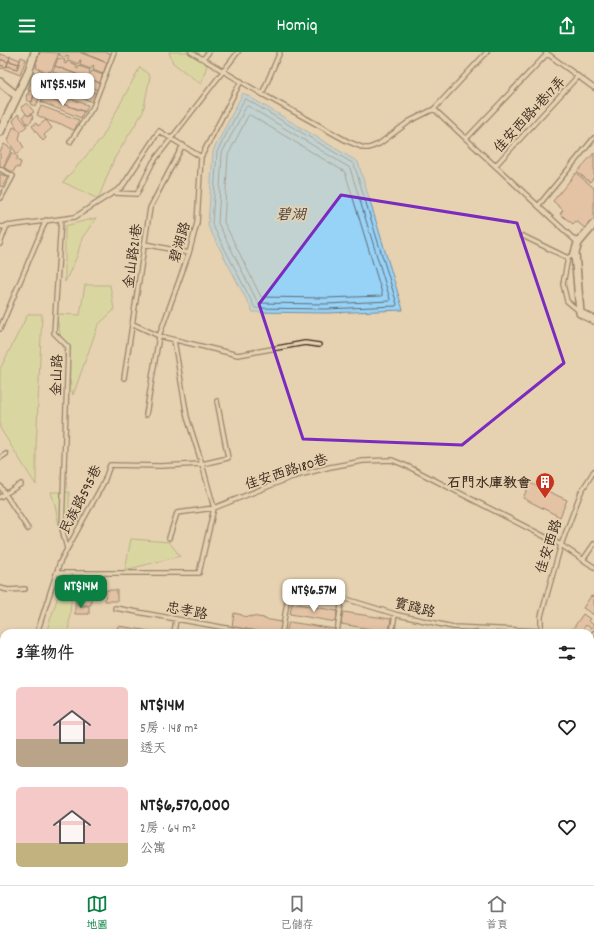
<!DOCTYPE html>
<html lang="zh-TW">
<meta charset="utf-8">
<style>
body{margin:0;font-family:Dekko,"LXGW WenKai TC",sans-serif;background:#f6f6f6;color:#222;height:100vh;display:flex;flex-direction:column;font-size:15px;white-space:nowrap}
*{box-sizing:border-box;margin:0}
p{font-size:13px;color:#767676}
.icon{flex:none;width:22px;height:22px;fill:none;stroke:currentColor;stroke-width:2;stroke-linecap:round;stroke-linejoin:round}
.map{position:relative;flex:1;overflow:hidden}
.side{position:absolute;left:0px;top:577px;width:594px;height:256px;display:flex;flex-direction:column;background:#fff;border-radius:12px 12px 0 0;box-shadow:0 2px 6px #0003}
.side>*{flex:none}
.price{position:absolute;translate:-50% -34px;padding:0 9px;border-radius:8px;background:#fff;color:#222;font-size:13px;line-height:26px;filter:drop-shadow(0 1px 2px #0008)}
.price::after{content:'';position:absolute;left:50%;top:24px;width:12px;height:9px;margin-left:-6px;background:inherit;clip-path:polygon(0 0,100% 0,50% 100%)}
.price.selected{background:#0b8043;color:#fff}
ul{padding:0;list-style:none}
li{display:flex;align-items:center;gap:12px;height:100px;padding:0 16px}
li span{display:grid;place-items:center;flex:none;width:112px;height:80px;border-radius:6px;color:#555}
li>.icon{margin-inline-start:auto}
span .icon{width:48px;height:48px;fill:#fffc;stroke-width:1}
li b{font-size:17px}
h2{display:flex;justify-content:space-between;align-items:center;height:48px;padding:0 16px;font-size:17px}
header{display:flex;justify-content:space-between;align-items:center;height:52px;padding:0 16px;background:#0b8043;color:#fff;font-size:18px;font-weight:600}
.tabs{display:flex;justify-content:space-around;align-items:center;height:56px;border-top:1px solid #e0e0e0;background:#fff;font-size:11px;color:#767676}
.tabs a{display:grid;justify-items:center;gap:2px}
.tabs .selected{color:#0b8043}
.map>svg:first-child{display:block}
.green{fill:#cddc90;stroke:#848357}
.water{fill:#97d2f7;stroke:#728fa0}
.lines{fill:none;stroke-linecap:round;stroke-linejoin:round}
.shore{stroke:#606d75;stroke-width:1}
.building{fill:#e3b295;stroke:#3b2a1e}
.service-casing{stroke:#3b2a1e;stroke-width:6}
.minor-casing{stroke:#3b2a1e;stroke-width:10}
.service{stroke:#e6d1b0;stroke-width:3.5}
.minor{stroke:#e6d1b0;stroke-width:7}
.marked{fill:none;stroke:#7b2cbf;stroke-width:3;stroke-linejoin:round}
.labels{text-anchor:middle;stroke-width:3.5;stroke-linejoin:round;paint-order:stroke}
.street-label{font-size:14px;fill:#3b2a1e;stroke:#e6d1b0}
.poi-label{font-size:14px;font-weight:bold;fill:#3b2a1e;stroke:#e6d1b0;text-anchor:end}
.water-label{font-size:15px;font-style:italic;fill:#49433f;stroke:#e6d1b0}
</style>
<header><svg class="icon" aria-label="menu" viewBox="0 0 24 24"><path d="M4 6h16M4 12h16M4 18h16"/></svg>Homiq<svg class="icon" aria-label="share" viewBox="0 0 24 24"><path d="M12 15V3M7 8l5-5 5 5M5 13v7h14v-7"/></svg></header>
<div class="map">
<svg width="594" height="833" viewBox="0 0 594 833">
<rect width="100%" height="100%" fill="#e6d1b0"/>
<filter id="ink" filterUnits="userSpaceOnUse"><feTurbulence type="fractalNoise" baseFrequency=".025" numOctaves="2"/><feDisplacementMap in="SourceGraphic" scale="8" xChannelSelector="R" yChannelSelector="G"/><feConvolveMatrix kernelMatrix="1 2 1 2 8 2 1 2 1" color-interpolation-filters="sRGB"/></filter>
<g filter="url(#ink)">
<!-- green -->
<path class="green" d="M169,0H195L207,13L201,32L173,11Z
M140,15L150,24L143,60L114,107L98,147L63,130L102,86Z
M96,166L82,186L77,204L65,230V174Z
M85,233H110L114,258L98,273L73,343L56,262L80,263Z
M28,262H42L36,395V433L0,376V317Z
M51,440H69V480L62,489L55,453Z
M131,487L169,490L180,504L125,518Z
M73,531L68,581H46L62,532Z
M594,678V775L590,776V679Z
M4,821V829H49L54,833H5L0,822Z
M116,829H152L150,833H117Z
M184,829H383L385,833H185Z"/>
<!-- water -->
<path class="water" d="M243,41L358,110L403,258L327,261L253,260L208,174L213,99Z"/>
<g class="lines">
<!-- shore -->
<path class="shore" d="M246,47L354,112L397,252L396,254L326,257L255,256L212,172L217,100L244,48Z
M248,54L350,116L390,247V249L326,252L258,251L218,171L222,101L246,55Z
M250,63L345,120L382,241V244L326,246L261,245L224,170L228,103L248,64Z"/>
</g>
<!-- building -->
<path class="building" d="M40,0L59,1L51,20L49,19L48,21L36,16L37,13L36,11Z
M60,0H79L107,11L103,22L93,18L94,14L93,13L91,17L80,13L81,8H80L78,12L67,7L69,4L66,3L65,6L59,3Z
M81,0H107L111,2L108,11Z
M0,2L10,5L8,10L3,8H0Z
M10,4L20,8L19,12L9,9Z
M21,5L26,7L20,23L2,16L0,17V13L6,15L7,14L17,17Z
M58,6L65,8L64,11L66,12L67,9L77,13L76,16L78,17L79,14L90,18L89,21L90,22L92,19L103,23L100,31L55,14Z
M0,8H3L8,10L6,15L0,13Z
M9,9L19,12L17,17L7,14Z
M55,14L100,31L97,38L53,20Z
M37,19L52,24L47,38L40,39L39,41L41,42L36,54L31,52L35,40L28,37L35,20L37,21Z
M52,23L96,41L93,50L58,37L49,32Z
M29,38L35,40L32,50L26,48L27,46L26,45L27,42L28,43Z
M45,38L88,53L85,60L43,45Z
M43,45L84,59L81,66L41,50Z
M27,51L34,60L28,64L21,55Z
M41,54L79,68L75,77L73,78L59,71V72L49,69L37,63Z
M18,62L27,74L21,79L18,78L13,69Z
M26,62L28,64L31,62L33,65L31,70L27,72L23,64Z
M46,68L52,76L44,83L46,86L43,89L32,74L36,71L38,74Z
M13,75L21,79L19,87L24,96L17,102L8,89Z
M4,92L12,97L3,115L0,114V100Z
M12,100L18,105L16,108L21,110L19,116L16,115L13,120L4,116Z
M594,101V125L590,130L577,120Z
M576,121L594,136V167L586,177L576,169L573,172L560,162L563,158L553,149Z
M0,122L8,125L2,135L0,134Z
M530,431L567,448L560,465L523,446Z
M106,538H117V549H105Z
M80,544H91V553H79Z
M591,544L594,545V563L583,556Z
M75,545H77V554H89V562H75Z
M292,551L337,559L336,570L290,562Z
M343,560L391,567L389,580L341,572Z
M234,561L242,563V564L251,565V564L264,566V567L282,570L280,581H271L232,575Z
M583,562L590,567L588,569L594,573L591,576L586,573L580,581H570Z
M289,570L335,577L334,581H286Z
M118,574L125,575L162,581H116Z
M0,601L4,602V608L0,607Z
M0,607L4,608L3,623H0Z
M594,610V624L590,621V615Z
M590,643L594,644V653L590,652Z"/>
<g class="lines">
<!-- service casing -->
<g class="service-casing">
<path id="service" d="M191,0L262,42L347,89L364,96H369L379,92L410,69L434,57L487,0
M545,0L594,36
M203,7L209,0
M262,42L280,0
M434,57L578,191
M466,87L547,2
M70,90L93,55L114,0
M495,114L578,24
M0,117L13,124L1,146
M115,141L137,142L153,110L238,0
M538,154L594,86
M61,167L54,281L68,295L62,476L67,497
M0,175L75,165L122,135L159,79L201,105
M523,184L568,206
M0,192L7,173
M145,192L189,201
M575,201L568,206L563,232L567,249L580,260
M133,272L159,284L238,303L305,291L319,293
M0,277L46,168
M124,326L150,156L183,93
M146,363L159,284L189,201L197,171L201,105L241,29
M0,406L6,402
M0,434L28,477
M0,445L21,432
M169,486L177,461L214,456L292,425L330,415L363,409L392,408L409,415L561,493L594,515
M583,508L594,492
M57,521H199L214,456L202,412L187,365L174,288
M0,536L8,538L25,537
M115,556L254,581
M541,579V564L561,493L581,440L594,419
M37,581L60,510L104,430L110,413L160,414L202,412L228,406L217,349
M174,581L176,567
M282,581L288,544L292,539L299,538L320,539L398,563L453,575L541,579
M337,581L342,546
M392,581L395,562
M590,586L594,581
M590,628L594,631
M0,677L4,675
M590,794L594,792
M0,806L4,807
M590,820L594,821
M459,833L468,829"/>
</g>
<!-- minor casing -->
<g class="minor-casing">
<path id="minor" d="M0,30L17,44
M0,80L28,21L35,0
M594,172L578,191L575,201L580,261L594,268"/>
</g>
<!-- service -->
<use href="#service" class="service"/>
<!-- minor -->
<use href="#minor" class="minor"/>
</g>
</g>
<!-- marked area -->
<path d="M0 0H594V833H0ZM341,143L517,171L564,311L462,393L303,387L259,252Z" fill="#e6d1b0" fill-opacity=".55" fill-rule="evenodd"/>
<path class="marked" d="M341,143L517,171L564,311L462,393L303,387L259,252Z"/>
<!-- icons -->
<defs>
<g id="building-pin" transform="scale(1)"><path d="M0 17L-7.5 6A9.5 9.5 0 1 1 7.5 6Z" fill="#c8321e" stroke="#e6d1b0"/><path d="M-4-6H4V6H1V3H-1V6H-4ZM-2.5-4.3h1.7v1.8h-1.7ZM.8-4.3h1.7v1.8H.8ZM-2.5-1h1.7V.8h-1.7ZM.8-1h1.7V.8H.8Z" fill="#fff"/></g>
</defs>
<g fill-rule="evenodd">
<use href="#building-pin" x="545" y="430"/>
</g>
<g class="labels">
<!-- street labels -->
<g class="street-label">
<text transform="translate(529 62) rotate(-47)" y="5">佳安西路4巷17弄</text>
<text transform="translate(179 190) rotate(-73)" y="5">碧湖路</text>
<text transform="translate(132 204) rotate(-82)" y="5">金山路21巷</text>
<text transform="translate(56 323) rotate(-88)" y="5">金山路</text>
<text transform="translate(286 419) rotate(-18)" y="5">佳安西路180巷</text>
<text transform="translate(80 447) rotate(-63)" y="5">民族路595巷</text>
<text transform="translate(548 494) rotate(-72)" y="5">佳安西路</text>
<text transform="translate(415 555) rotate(14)" y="5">實踐路</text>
<text transform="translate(187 558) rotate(11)" y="5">忠孝路</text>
</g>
<!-- poi labels -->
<g class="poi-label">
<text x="531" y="435">石門水庫教會</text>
</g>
<!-- water labels -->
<g class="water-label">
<text x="291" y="167">碧湖</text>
</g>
</g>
</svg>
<b class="price" style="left:63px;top:55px">NT$5.45M</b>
<b class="price selected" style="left:81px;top:557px">NT$14M</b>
<b class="price" style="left:314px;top:561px">NT$6.57M</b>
<section class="side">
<h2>3筆物件<svg class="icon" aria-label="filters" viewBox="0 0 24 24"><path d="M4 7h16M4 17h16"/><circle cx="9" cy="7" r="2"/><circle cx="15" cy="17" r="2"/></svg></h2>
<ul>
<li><span style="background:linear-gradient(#f6c9c9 65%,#b9a48a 0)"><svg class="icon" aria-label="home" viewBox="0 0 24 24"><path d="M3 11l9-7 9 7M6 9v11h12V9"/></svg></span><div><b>NT$14M</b><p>5房 · 148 m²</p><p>透天</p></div><svg class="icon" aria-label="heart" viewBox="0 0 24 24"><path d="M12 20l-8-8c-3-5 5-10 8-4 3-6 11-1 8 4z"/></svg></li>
<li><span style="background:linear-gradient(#f6c9c9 70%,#c2b280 0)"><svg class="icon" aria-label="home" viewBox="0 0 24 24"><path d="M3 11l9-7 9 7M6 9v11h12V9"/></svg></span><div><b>NT$6,570,000</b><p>2房 · 64 m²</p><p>公寓</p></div><svg class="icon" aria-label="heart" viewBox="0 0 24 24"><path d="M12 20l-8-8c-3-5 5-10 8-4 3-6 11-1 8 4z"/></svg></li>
</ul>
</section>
</div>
<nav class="tabs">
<a class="selected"><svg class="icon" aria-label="map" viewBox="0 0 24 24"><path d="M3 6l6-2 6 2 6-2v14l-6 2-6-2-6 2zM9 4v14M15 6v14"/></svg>地圖</a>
<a><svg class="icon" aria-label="saved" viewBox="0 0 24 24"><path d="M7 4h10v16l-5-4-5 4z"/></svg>已儲存</a>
<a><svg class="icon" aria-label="home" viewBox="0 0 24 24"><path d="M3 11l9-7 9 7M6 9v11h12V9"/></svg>首頁</a>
</nav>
